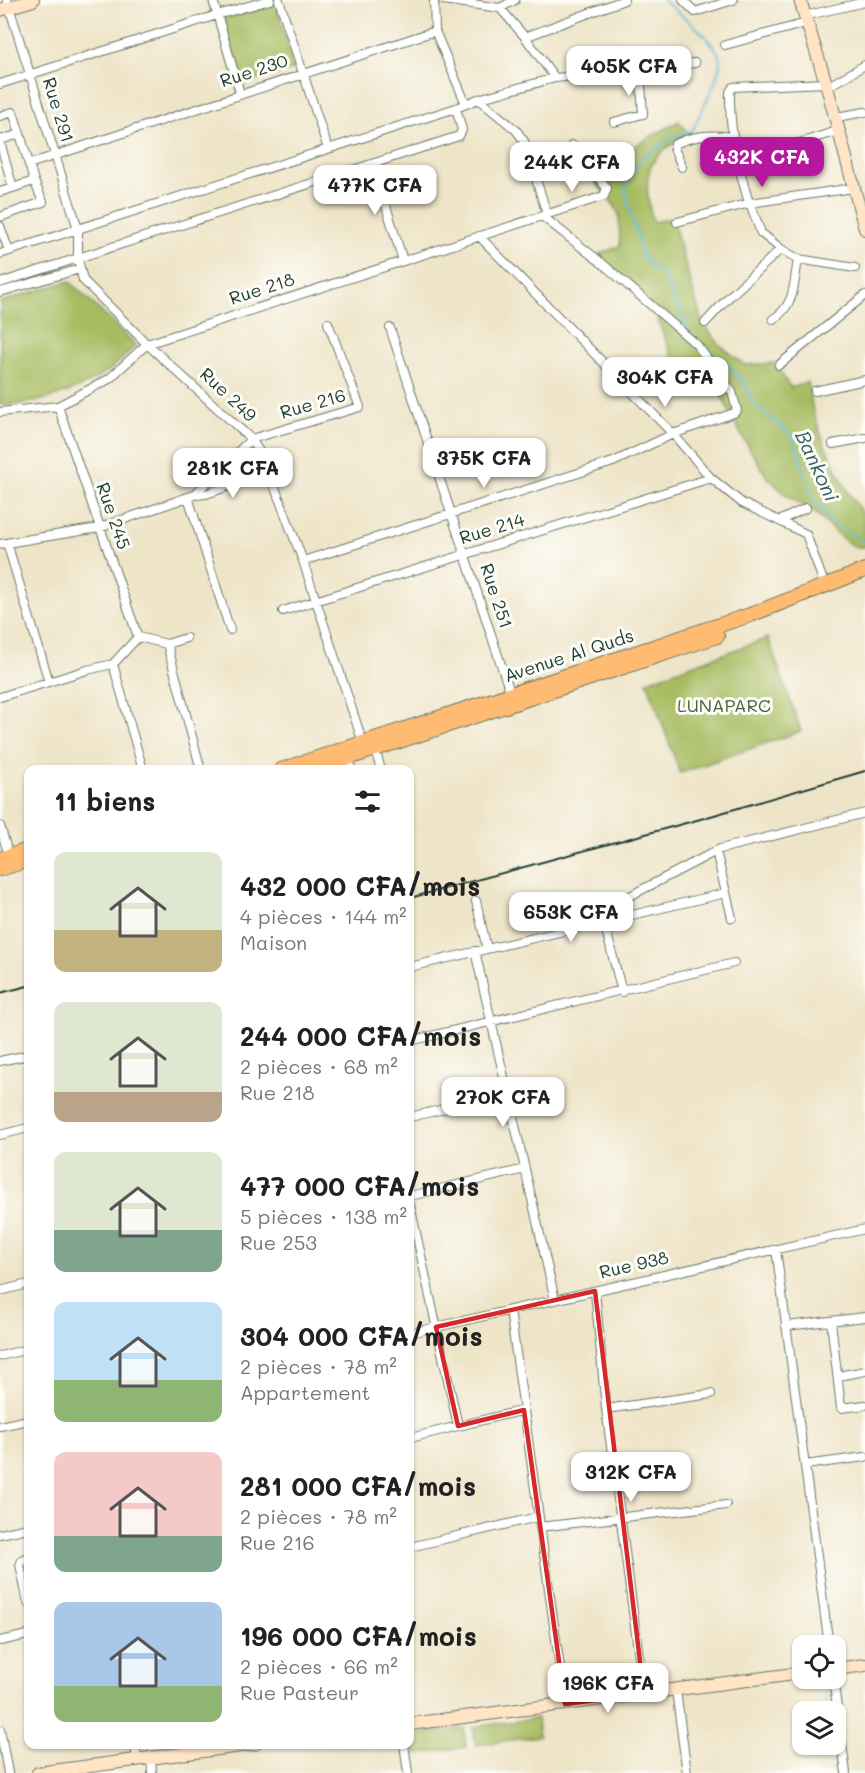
<!DOCTYPE html>
<html lang="fr">
<meta charset="utf-8">
<style>
body{margin:0;font-family:Mali,sans-serif;background:#f6f6f6;color:#222;height:100vh;display:flex;flex-direction:column;font-size:22px;white-space:nowrap}
*{box-sizing:border-box;margin:0}
p{font-size:20px;color:#767676}
.icon{flex:none;width:33px;height:33px;fill:none;stroke:currentColor;stroke-width:2;stroke-linecap:round;stroke-linejoin:round}
.map{position:relative;flex:1;overflow:hidden}
.panel{position:absolute;left:24px;top:765px;width:390px;height:984px;display:flex;flex-direction:column;background:#fff;border-radius:12px;box-shadow:0 2px 4px #0004}
.panel>*{flex:none}
.controls{position:absolute;left:792px;top:1635px;display:grid;gap:12px}
.controls a{display:grid;place-items:center;width:54px;height:54px;border-radius:12px;background:#fff;box-shadow:0 2px 4px #0004;font-size:30px}
.price{position:absolute;translate:-50% -51px;padding:0 14px;border-radius:12px;background:#fff;color:#222;font-size:20px;line-height:39px;filter:drop-shadow(0 2px 3px #0008)}
.price::after{content:'';position:absolute;left:50%;top:36px;width:18px;height:14px;margin-left:-9px;background:inherit;clip-path:polygon(0 0,100% 0,50% 100%)}
.price.selected{background:#b5179e;color:#fff}
ul{padding:0;list-style:none}
li{display:flex;align-items:center;gap:18px;height:150px;padding:0 30px}
li span{display:grid;place-items:center;flex:none;width:168px;height:120px;border-radius:12px;color:#555}
li>.icon{margin-inline-start:auto}
span .icon{width:72px;height:72px;fill:#fffc;stroke-width:1}
li b{font-size:26px}
h2{display:flex;justify-content:space-between;align-items:center;height:72px;padding:0 30px;font-size:26px}
.map>svg:first-child{display:block}
.green{fill:#a7bc61;stroke:#637c4a;stroke-width:1.5}
.lines{fill:none;stroke-linecap:round;stroke-linejoin:round}
.stream{stroke:#5bbad9;stroke-width:2}
.minor-casing{stroke:#677767;stroke-width:10}
.secondary-casing{stroke:#677767;stroke-width:14}
.primary-casing{stroke:#677767;stroke-width:16}
.minor{stroke:#fff;stroke-width:8}
.secondary{stroke:#ffe4c6;stroke-width:12}
.primary{stroke:#ffbb71;stroke-width:14}
.rail{stroke:#1f3d34;stroke-width:2}
.marked{fill:none;stroke:#d62828;stroke-width:4.5;stroke-linejoin:round}
.labels{text-anchor:middle;stroke-width:6;stroke-linejoin:round;paint-order:stroke}
.street-label{font-size:18px;fill:#1f3d34;stroke:#fdfcf7}
.park-label{font-size:18px;fill:#486342;stroke:#fdfcf7}
.water-label{font-size:20px;font-style:italic;fill:#316266;stroke:#fdfcf7}
</style>
<div class="map">
<svg width="865" height="1773" viewBox="0 0 865 1773">
<rect width="100%" height="100%" fill="#fdfcf7"/>
<filter id="ink" filterUnits="userSpaceOnUse"><feTurbulence type="fractalNoise" baseFrequency=".0167" numOctaves="2"/><feDisplacementMap in="SourceGraphic" scale="12" xChannelSelector="R" yChannelSelector="G"/><feConvolveMatrix kernelMatrix="1 2 1 2 8 2 1 2 1" color-interpolation-filters="sRGB"/></filter>
<filter id="wash" filterUnits="userSpaceOnUse"><feTurbulence type="fractalNoise" baseFrequency=".008" numOctaves="4" result="noise"/><feDisplacementMap in="SourceGraphic" scale="24" xChannelSelector="R" yChannelSelector="G"/><feGaussianBlur stdDeviation="1.35" result="paint"/><feColorMatrix in="noise" values="0 0 0 0 0 0 0 0 0 0 0 0 0 0 0 0 0 1.4 0 .05"/><feComposite in="paint" operator="in"/></filter>
<g filter="url(#wash)">
<rect width="100%" height="100%" fill="#eee4c7"/>
<!-- green -->
<path class="green" d="M276,4L295,69L243,84L223,19Z
M679,121L690,135C644,154 642,178 653,222L672,218L702,322L719,344L745,365L774,363L791,388L808,382L813,411L824,443L847,490L865,518V547H854L837,534L817,514L786,495L767,477L743,438L710,374L695,358L675,364L658,320L663,317L598,257L599,254L620,246L619,215L614,205L595,182L623,160L639,143Z
M69,281L136,345C126,354 117,366 105,373C75,393 36,405 0,405V302Z
M768,638L801,731L680,773L647,681Z
M537,1718L539,1736L476,1745L473,1727Z
M464,1728L466,1747L416,1754L413,1735Z"/>
<g class="lines">
<!-- stream -->
<path class="stream" d="M663,0C678,13 719,41 720,61C720,78 700,114 692,131L671,138L643,157L630,175L625,190L642,255L650,266L663,275L690,334
M703,347L725,361L747,387L752,402L793,437L812,496L823,513L834,524L865,542
M823,1678L828,1712
M833,1744L837,1773"/>
</g>
</g>
<g filter="url(#ink)">
<g class="lines">
<!-- minor casing -->
<g class="minor-casing">
<path id="minor" d="M7,0L78,229V259L83,280L147,344L251,439L264,459L303,561L364,746
M213,0L240,93
M279,0L328,149
M434,0L435,31L466,104
M443,0L500,8L525,37L555,78
M683,0L695,12L733,0
M500,8L515,0
M804,16L865,2
M525,37L624,0
M725,45L806,23
M0,84L217,15L270,0
M827,87L865,65
M478,99L516,130L524,141L547,214
M456,108L478,99L555,78L695,63
M0,116L13,112L20,134
M836,117L865,112
M614,122L643,114L640,70
M0,140L20,134L34,181L0,192
M0,142L13,188
M737,163L840,130
M29,164L435,31
M373,164L403,261
M682,167L674,148L675,144C692,136 713,134 732,137
M749,203C738,166 729,131 730,92L733,87L826,83
M750,203L761,233L781,249L798,259L855,268
M0,217L43,202L34,181
M677,222L750,203L854,188
M0,226L9,251
M479,236L673,434L711,478L742,503L806,534L825,586
M0,254L456,108L462,130L459,136L0,283
M0,292L80,269
M773,319C795,306 794,283 798,259
M705,323L728,298L781,249
M390,328L512,698
M779,365L865,295
M815,391L865,380
M58,406L138,637
M0,412L58,406L109,379L147,344L604,196L607,188L572,145
M833,444L865,438
M194,495L206,494L269,472
M188,497L230,630
M779,521L806,508
M7,543L49,682
M0,544L99,528L194,495L251,439L360,407L328,323
M303,561L613,462L673,434L734,413L737,410L732,392L696,344L603,264L542,216
M283,611L711,478
M167,644L201,770
M113,664L143,770
M0,697L87,670L113,664L138,637L167,644L186,638
M375,749L381,770
M350,757L351,770
M0,826L9,856
M716,851L732,918
M476,901L487,949
M475,951L555,1300
M410,967L726,893
M622,992L601,911L720,849L865,813
M410,1041L734,963
M0,1061L28,1055
M410,1117L508,1094
M0,1135L28,1128
M410,1196L525,1169
M410,1205L458,1426
M776,1249L829,1646
M0,1291L28,1284
M595,1291L606,1409L644,1694
M510,1310L565,1704
M831,1321L841,1408L865,1405
M786,1326L865,1317
M410,1333L865,1229
M0,1356L28,1349
M838,1376L865,1371
M606,1409L711,1394
M0,1426L28,1420
M410,1438L524,1410
M805,1465L865,1457
M540,1527L726,1505
M0,1534L28,1528
M410,1547L538,1517
M28,1557L22,1560L20,1565L28,1603
M0,1641L28,1635
M833,1678L846,1773
M676,1690L687,1773
M0,1729L8,1773
M135,1744L137,1760
M404,1744L408,1773
M151,1758L152,1773"/>
</g>
<!-- secondary casing -->
<g class="secondary-casing">
<path id="secondary" d="M800,0L826,83L865,229
M0,10L33,0
M836,1669L865,1665
M410,1724L802,1673
M38,1773L255,1744"/>
</g>
<!-- primary casing -->
<g class="primary-casing">
<path id="primary" d="M281,770L750,615L865,570
M312,770L717,636
M0,859L28,850
M0,869L28,860"/>
</g>
<!-- minor -->
<use href="#minor" class="minor"/>
<!-- secondary -->
<use href="#secondary" class="secondary"/>
<!-- primary -->
<use href="#primary" class="primary"/>
<!-- rail -->
<path class="rail" d="M410,898L697,820L865,771
M0,993L28,986"/>
</g>
</g>
<!-- marked area -->
<path class="marked" d="M595,1291L644,1694L565,1704L524,1410L458,1426L436,1327Z"/>
<g class="labels">
<!-- street labels -->
<g class="street-label">
<text transform="translate(254 71) rotate(-18)" y="6">Rue 230</text>
<text transform="translate(58 110) rotate(73)" y="6">Rue 291</text>
<text transform="translate(262 289) rotate(-18)" y="6">Rue 218</text>
<text transform="translate(228 395) rotate(43)" y="6">Rue 249</text>
<text transform="translate(313 404) rotate(-16)" y="6">Rue 216</text>
<text transform="translate(113 516) rotate(71)" y="6">Rue 245</text>
<text transform="translate(492 529) rotate(-17)" y="6">Rue 214</text>
<text transform="translate(496 596) rotate(72)" y="6">Rue 251</text>
<text transform="translate(569 656) rotate(-18)" y="6">Avenue Al Quds</text>
<text transform="translate(634 1265) rotate(-13)" y="6">Rue 938</text>
</g>
<!-- park labels -->
<g class="park-label">
<text x="724" y="712">LUNAPARC</text>
</g>
<!-- water labels -->
<g class="water-label">
<text transform="translate(817 466) rotate(65)" y="7">Bankoni</text>
</g>
</g>
</svg>
<div class="controls">
<a><svg class="icon" aria-label="locate" viewBox="0 0 24 24"><circle cx="12" cy="12" r="6"/><path d="M12 2v4M12 18v4M2 12h4M18 12h4"/></svg></a>
<a><svg class="icon" aria-label="layers" viewBox="0 0 24 24"><path d="M12 4l9 5-9 5-9-5zM3 14l9 5 9-5"/></svg></a>
</div>
<b class="price" style="left:629px;top:97px">405K CFA</b>
<b class="price selected" style="left:762px;top:188px">432K CFA</b>
<b class="price" style="left:572px;top:193px">244K CFA</b>
<b class="price" style="left:375px;top:216px">477K CFA</b>
<b class="price" style="left:665px;top:408px">304K CFA</b>
<b class="price" style="left:484px;top:489px">375K CFA</b>
<b class="price" style="left:233px;top:499px">281K CFA</b>
<b class="price" style="left:571px;top:943px">653K CFA</b>
<b class="price" style="left:503px;top:1128px">270K CFA</b>
<b class="price" style="left:631px;top:1503px">312K CFA</b>
<b class="price" style="left:608px;top:1714px">196K CFA</b>
<section class="panel">
<h2>11 biens<svg class="icon" aria-label="filters" viewBox="0 0 24 24"><path d="M4 7h16M4 17h16"/><circle cx="9" cy="7" r="2"/><circle cx="15" cy="17" r="2"/></svg></h2>
<ul>
<li><span style="background:linear-gradient(#dfe7d0 65%,#c2b280 0)"><svg class="icon" aria-label="home" viewBox="0 0 24 24"><path d="M3 11l9-7 9 7M6 9v11h12V9"/></svg></span><div><b>432 000 CFA/mois</b><p>4 pièces · 144 m²</p><p>Maison</p></div></li>
<li><span style="background:linear-gradient(#dfe7d0 75%,#b9a48a 0)"><svg class="icon" aria-label="home" viewBox="0 0 24 24"><path d="M3 11l9-7 9 7M6 9v11h12V9"/></svg></span><div><b>244 000 CFA/mois</b><p>2 pièces · 68 m²</p><p>Rue 218</p></div></li>
<li><span style="background:linear-gradient(#dfe7d0 65%,#7fa58c 0)"><svg class="icon" aria-label="home" viewBox="0 0 24 24"><path d="M3 11l9-7 9 7M6 9v11h12V9"/></svg></span><div><b>477 000 CFA/mois</b><p>5 pièces · 138 m²</p><p>Rue 253</p></div></li>
<li><span style="background:linear-gradient(#bfe0f5 65%,#8fb573 0)"><svg class="icon" aria-label="home" viewBox="0 0 24 24"><path d="M3 11l9-7 9 7M6 9v11h12V9"/></svg></span><div><b>304 000 CFA/mois</b><p>2 pièces · 78 m²</p><p>Appartement</p></div></li>
<li><span style="background:linear-gradient(#f6c9c9 70%,#7fa58c 0)"><svg class="icon" aria-label="home" viewBox="0 0 24 24"><path d="M3 11l9-7 9 7M6 9v11h12V9"/></svg></span><div><b>281 000 CFA/mois</b><p>2 pièces · 78 m²</p><p>Rue 216</p></div></li>
<li><span style="background:linear-gradient(#a9c7e8 70%,#8fb573 0)"><svg class="icon" aria-label="home" viewBox="0 0 24 24"><path d="M3 11l9-7 9 7M6 9v11h12V9"/></svg></span><div><b>196 000 CFA/mois</b><p>2 pièces · 66 m²</p><p>Rue Pasteur</p></div></li>
</ul>
</section>
</div>
